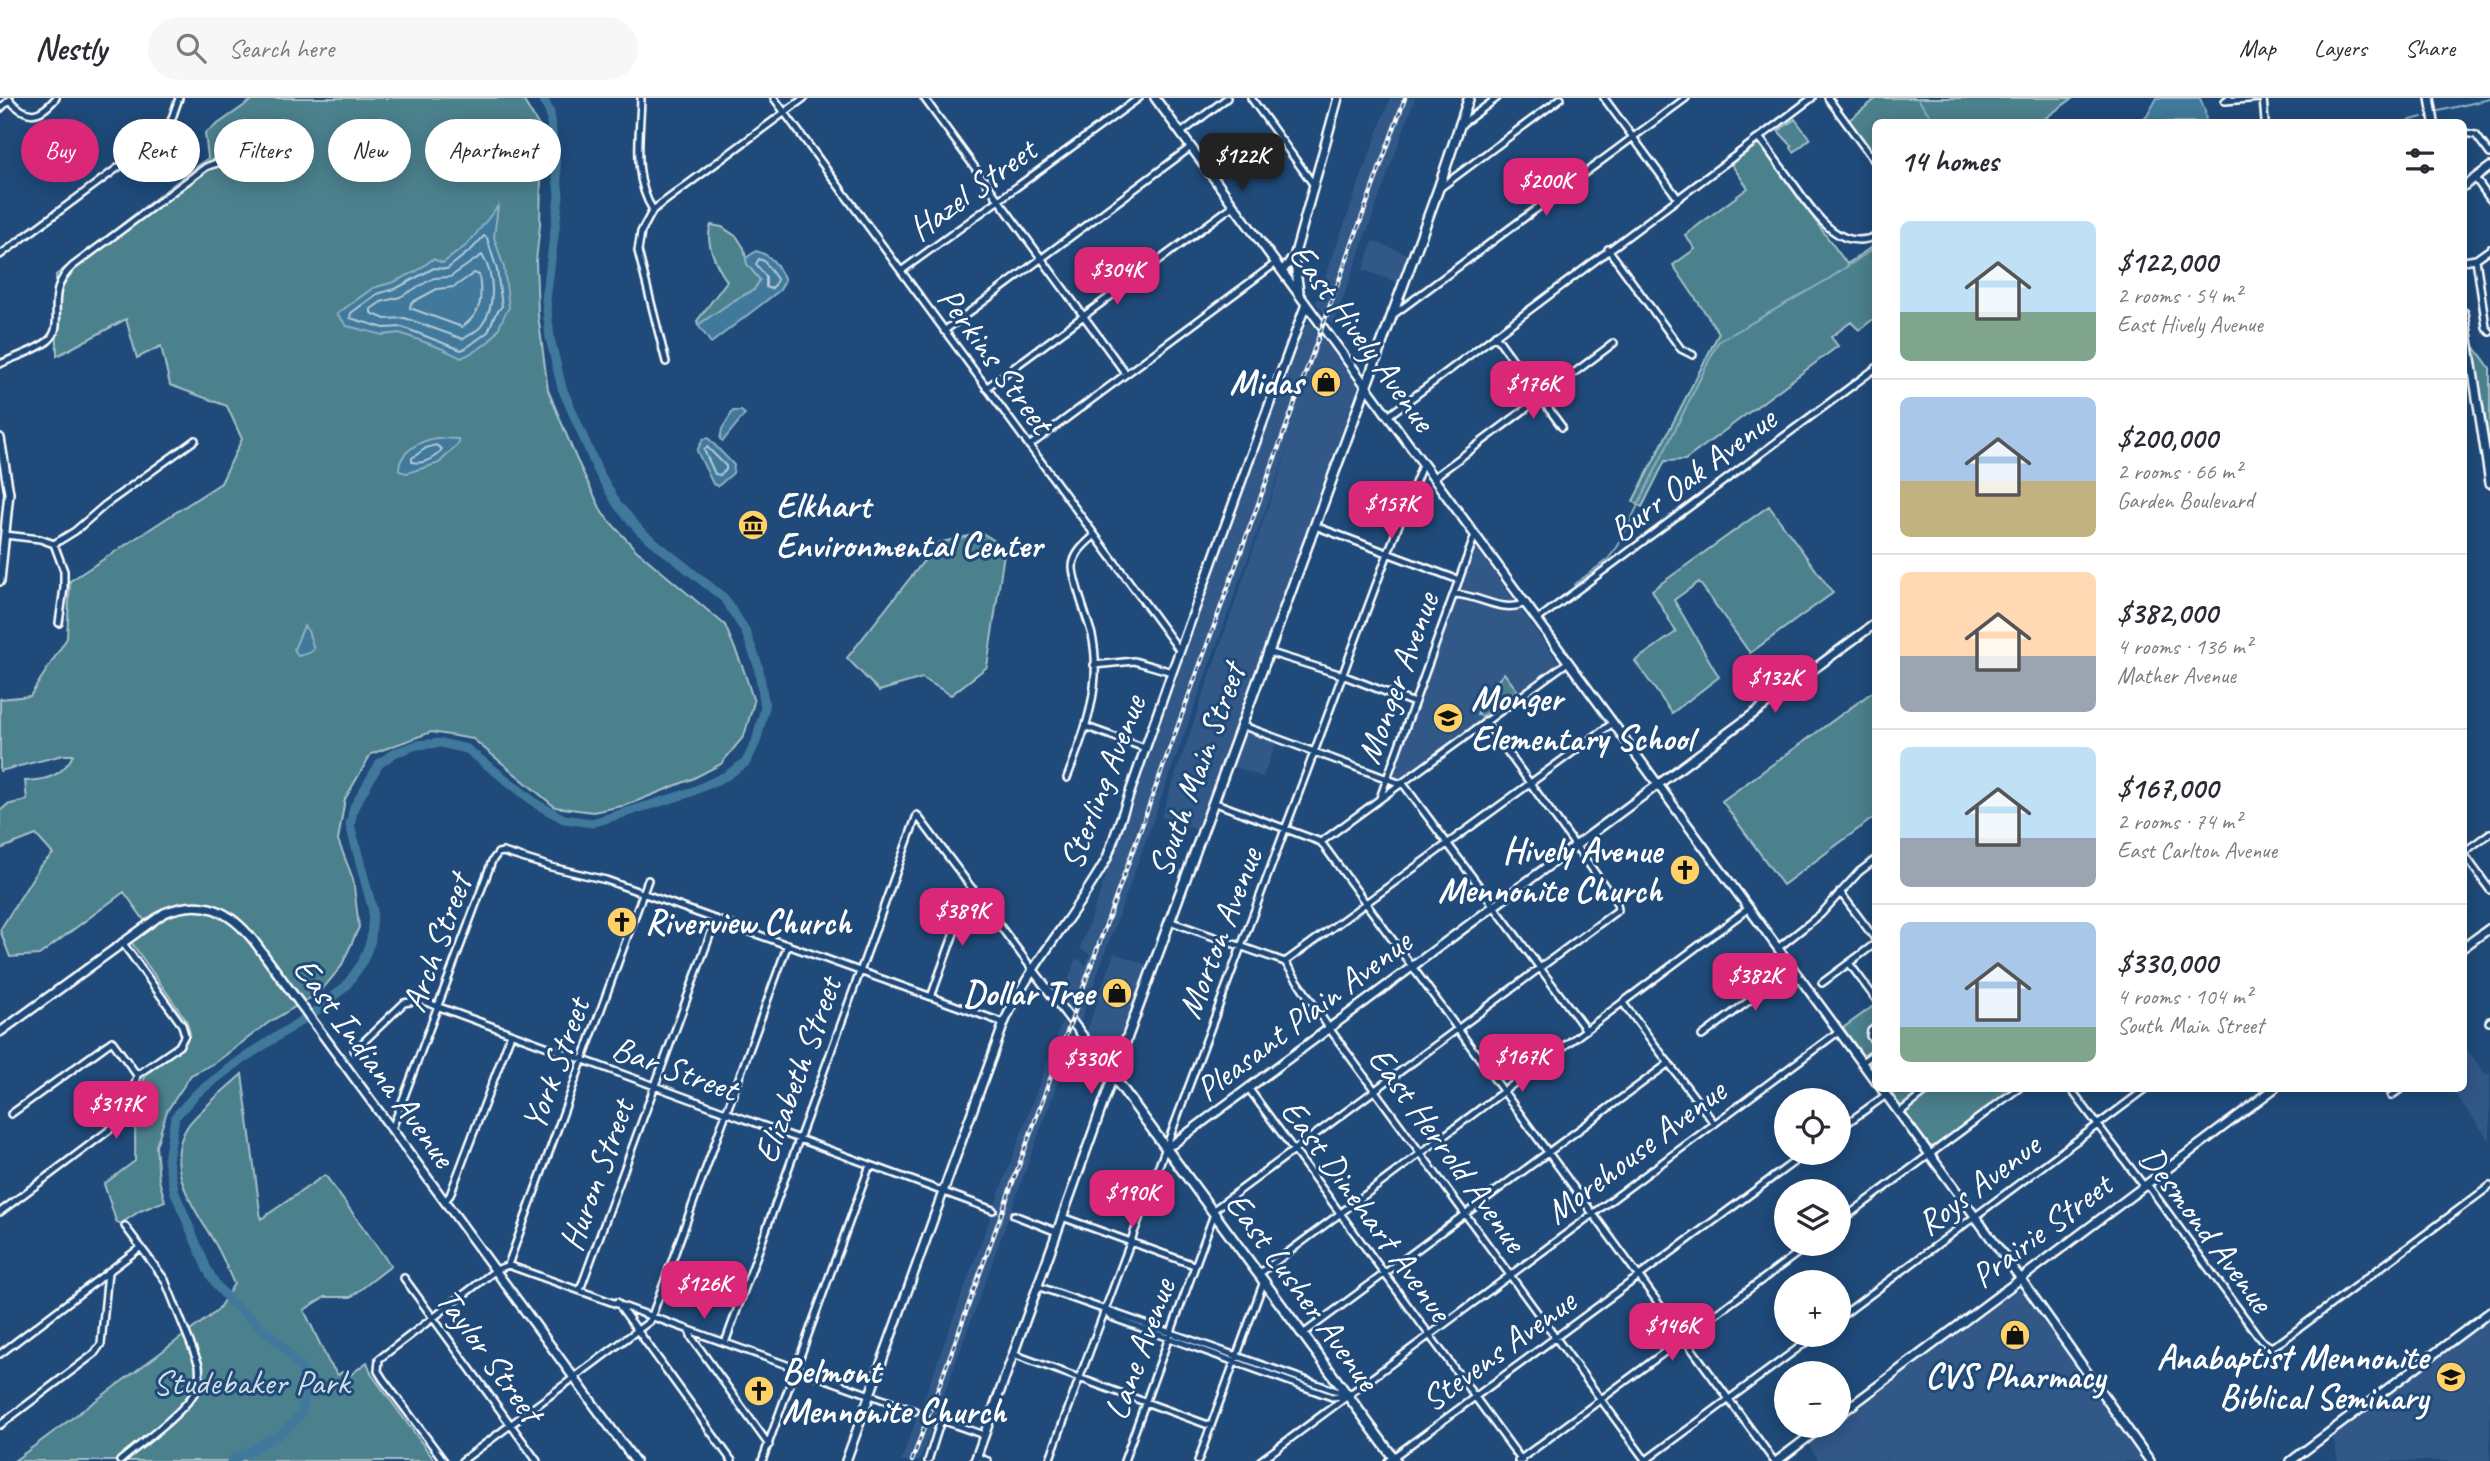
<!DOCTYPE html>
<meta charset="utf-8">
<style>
body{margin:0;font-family:Caveat,sans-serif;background:#f7f7f7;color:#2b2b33;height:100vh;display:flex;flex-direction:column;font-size:26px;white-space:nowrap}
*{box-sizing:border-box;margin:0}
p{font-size:23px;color:#7c7c81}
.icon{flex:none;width:38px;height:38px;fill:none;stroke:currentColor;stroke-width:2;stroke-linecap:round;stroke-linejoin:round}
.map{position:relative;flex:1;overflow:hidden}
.drawer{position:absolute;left:1872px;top:21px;width:595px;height:973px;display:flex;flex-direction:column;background:#fff;border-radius:10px;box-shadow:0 4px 18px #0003}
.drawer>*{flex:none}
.guide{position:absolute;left:21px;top:21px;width:665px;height:63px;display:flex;gap:14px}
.buttons{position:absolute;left:1774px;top:990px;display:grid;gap:14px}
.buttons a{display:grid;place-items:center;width:77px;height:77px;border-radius:50%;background:#fff;box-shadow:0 4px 18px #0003;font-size:35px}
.price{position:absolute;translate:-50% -60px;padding:0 16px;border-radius:14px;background:#db2777;color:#fff;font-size:23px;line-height:46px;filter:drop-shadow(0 2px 4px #0008)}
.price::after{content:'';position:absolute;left:50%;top:42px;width:21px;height:16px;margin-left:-10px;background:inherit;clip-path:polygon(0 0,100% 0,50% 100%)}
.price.current{background:#222;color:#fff}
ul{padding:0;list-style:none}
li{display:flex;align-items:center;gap:21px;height:175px;padding:0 28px}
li+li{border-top:2px solid #e1e1e2}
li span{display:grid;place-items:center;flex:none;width:196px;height:140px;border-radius:10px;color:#555}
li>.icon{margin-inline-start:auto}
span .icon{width:84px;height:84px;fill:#fffc;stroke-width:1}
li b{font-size:30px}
h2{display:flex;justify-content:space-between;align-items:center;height:84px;padding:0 28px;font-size:30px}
.chip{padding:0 24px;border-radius:32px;background:#fff;box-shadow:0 4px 18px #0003;font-size:24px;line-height:63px}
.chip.current{background:#db2777;color:#fff}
header{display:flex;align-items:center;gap:42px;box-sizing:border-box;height:98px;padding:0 35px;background:#fff;border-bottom:2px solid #e1e1e2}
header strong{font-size:33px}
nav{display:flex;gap:38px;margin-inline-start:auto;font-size:24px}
.search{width:490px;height:63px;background:#f7f7f7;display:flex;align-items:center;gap:18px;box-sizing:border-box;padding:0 24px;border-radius:38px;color:#7c7c81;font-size:26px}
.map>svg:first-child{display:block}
.built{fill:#305988}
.green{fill:#4c808d;stroke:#a6c0c6;stroke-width:2}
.water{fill:#41799b;stroke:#8dafc3;stroke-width:2}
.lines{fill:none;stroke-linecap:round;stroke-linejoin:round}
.shore{stroke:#b3c9d7;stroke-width:2}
.stream{stroke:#8dafc3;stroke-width:2}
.river{stroke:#41799b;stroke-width:9}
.street-casing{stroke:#fff;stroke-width:10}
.secondary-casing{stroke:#fff;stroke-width:12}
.primary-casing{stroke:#fff;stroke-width:13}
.street{stroke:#1f4a7a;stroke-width:5}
.secondary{stroke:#1f4a7a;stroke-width:7}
.primary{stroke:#1f4a7a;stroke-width:8}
.rail-casing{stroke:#fff;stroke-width:4.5}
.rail{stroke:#1f4a7a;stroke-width:2;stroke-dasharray:5;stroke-linecap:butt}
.labels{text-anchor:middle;stroke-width:6;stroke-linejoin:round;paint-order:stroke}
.street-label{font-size:35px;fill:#fff;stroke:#1f4a7a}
.poi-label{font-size:35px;font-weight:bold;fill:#fff;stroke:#1f4a7a;text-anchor:end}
.park-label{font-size:35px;fill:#d2dfe2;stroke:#1f4a7a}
</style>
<header>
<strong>Nestly</strong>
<div class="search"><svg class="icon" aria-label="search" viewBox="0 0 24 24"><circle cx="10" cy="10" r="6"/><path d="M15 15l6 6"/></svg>Search here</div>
<nav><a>Map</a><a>Layers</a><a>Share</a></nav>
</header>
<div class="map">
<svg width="2490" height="1363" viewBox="0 0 2490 1363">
<rect width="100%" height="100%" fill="#1f4a7a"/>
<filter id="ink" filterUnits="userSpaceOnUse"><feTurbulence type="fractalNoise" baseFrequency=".0143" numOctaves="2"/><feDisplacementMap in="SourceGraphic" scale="14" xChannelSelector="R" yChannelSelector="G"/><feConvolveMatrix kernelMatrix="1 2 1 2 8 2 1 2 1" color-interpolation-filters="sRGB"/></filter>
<g filter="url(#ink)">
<!-- built -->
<path class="built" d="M1390,0H1415L1333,228L1316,204Z
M1373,143L1407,156L1397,184L1363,172Z
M1310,224L1358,288L1198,732L1161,719L1298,322L1080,924L1061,903L1076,860L1086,867L1090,857L1080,850L1304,227Z
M1477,451L1559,565L1400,681H1394L1392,677L1474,452Z
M1245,633L1276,645L1263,679L1232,668Z
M1114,855L1149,868L1114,961L1110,964L1106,962L1086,936Z
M1062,924L1074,939L920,1363H901Z
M2464,947L2486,977L2490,975V1043L2451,991L2464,990Z
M2017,1191L2022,1193L2142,1363H1819L1807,1345L1830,1328H1839V1322Z
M2490,1219V1363H2338L2333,1339Z"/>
<!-- green -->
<path class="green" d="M255,0H522L542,33L540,127L536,163L538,217L548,292L576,360L603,416L636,452L725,527L743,570L754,604L744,638L721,666L692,681L627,707L593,714L555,709L473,641L431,634L371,656L345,701L338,742L353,781L359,829L341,869L320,894L268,925L215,965L191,977L167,1013L156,1048L159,1082L165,1103L140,1113L120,1126L116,1123L104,1086L135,1063C136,1038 132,1004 144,981C152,966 179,956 190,935L186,922L131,844L149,829L124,794L39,857L10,859L0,832L40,768L53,756L36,737L0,751V713L7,707L27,702L25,683C47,682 63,678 73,657H63L0,673V601L30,598L67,540L70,483L221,385L242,341L227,308L170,287L161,248L137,260L126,221L57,258L56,177L208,60L205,35Z
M1877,0H2073L2040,24H1876V59L1849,22Z
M1795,21L1810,41L1794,54L1791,50L1792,48L1778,33Z
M1759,46L1847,166L1876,146V219L1859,232L1851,224L1831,239L1838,248L1685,362L1665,363L1642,409L1633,403L1719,235L1673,167L1695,151L1685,137L1748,90L1731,66Z
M711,127L722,129L737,139L744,150L747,166L760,182L754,192L733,203L698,227L697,223L727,183C717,169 704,144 711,127Z
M2474,248L2490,270V361Z
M1769,408L1833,495L1750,555L1699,484L1674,502L1719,579L1672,615L1635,563L1676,534L1652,492Z
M982,435L1005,449L987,569L951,597L922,580L879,593L847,560L938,445Z
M1504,575L1517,592L1483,618L1477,617L1482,601Z
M1876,594V723L1873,720L1783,787L1722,703L1871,595Z
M1876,906V975L1843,930Z
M242,976L261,1121L325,1077L391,1168L351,1199H325L304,1212L328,1263L338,1277L342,1274L349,1278L367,1264L372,1277L435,1363H14L217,1213L234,1186C228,1173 223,1159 216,1147C196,1112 162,1070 187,1029C196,1015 228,989 242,976Z
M1887,991H2015L1933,1049L1929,1047Z"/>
<!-- water -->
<path class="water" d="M2157,0H2200L2205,13L2206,24H2139L2147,18Z
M498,108L494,139L504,170L509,210C502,219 501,228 495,236C489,246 472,255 461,260L443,251L400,235L383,237L347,228L337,216L373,190L394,184L417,173L433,161L443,165L468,146Z
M756,153C772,157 778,168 785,182L780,192L711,245L698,227L733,203L754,192L760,182L747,166L746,160Z
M733,313H741L745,316L723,343L720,341L722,331Z
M436,340L458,341L459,345L439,365L407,375L399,373C398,354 420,343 436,340Z
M708,340L734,367L733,375L718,388L713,386L697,353L703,341Z
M304,528L308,533L314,551L309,555L298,558L294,551Z"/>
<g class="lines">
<!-- shore -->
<path class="shore" d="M484,138L487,140L497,172L502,208L495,217L488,234L466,250L461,252L402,229L384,230L350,220L351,215L377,196L397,190L434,170L447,171L472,151Z
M482,157C495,178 496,207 482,227C478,233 469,237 463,241L405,220L385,221L371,215V211L381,204L400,199L434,180L450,179Z
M759,161L764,163L777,181L775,187L771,191L766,189V179L756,166Z
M474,175L479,177C482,200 483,214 462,229L410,210L411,205L437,191L454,189Z
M436,347L442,351C436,360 423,367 412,364V360L426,350Z
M707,349L726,368V372L720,377L715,376L704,352Z"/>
<!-- stream -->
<path class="stream" d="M1917,0L1935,24
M2439,13L2490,1
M2404,24L2422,19
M1574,487L1608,461L1618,448L1718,244L1827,182L1876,149"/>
<!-- river -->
<path class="river" d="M231,1363L282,1335L300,1317L306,1297L302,1272L281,1246L231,1204L217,1188L207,1171L175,1095L168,1062L175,1019L196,996L238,964L319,911L346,888L362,865L371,842L373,813L350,727L354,709L379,666L394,655L417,647L441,645L467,651L538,707L564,721L592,725L689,695L726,678L746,664L756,644L765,609L758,567L745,532L724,500L640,433L617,406L598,373L562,290L550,240L546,202L559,98L550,15L543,0"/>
<!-- street casing -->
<g class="street-casing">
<path id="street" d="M641,0C640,38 632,79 653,112L641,134L638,153L666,264
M774,0L1180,553
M924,0L1126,276
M1251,0L1313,86
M1604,0L1677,99
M1828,0L1876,65
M2229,0L2225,3L2260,0
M2263,0L2265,24
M9,2C28,21 39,20 56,0
M0,11L10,1
M1462,26L1497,0
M1181,35L1227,0
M2464,35L2476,37L2490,56
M1759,39C1771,55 1783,72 1795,88C1814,114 1838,155 1876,138
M2475,80L2490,101
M1440,90L1561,0
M653,112L804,0
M1608,151L1681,251L1693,257
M0,157L158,40L170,26L179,0
M2476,161L2486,229L2490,234
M2464,163L2476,161L2490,151
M901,173L1139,0
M1393,217L1686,0
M944,233L1191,49
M1495,237L1562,329
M0,266C14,259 38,252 49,242C67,226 42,195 73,168L206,69C223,61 236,63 252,72
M986,290L1234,107
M1388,318L1812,0
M1029,348L1276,165
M1433,380L1614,245
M1315,428L1459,482
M5,437L40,441L54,446L75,433L105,407L195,342
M54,446L64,473V490L59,525
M1454,496C1480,497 1501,516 1526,505
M1537,522L1876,270
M1268,554L1342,577L1414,605
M1094,567L1134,563L1172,574
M1241,627L1404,687L1586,932
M1087,629L1145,650
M1067,680C1085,634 1103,587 1092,537C1088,522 1072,480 1073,468C1074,455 1085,446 1094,438
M1380,700L1475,437
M1213,704L1321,744L1774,1363
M1321,744L1568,564
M2464,754L2490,735
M2464,756L2490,792
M1840,794L1876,842
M1169,823L1285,864L1329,930L1646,1363
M1778,850L1821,816L1859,774L1876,761
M1285,864L1613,625
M1849,865L1875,900
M1822,885L1876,845
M931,899L966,802L973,791
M1623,905L1714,1025
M2489,924L2490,923
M1876,929L1871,933L1870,938L1876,945
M1702,938L1793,870
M354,953L404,905L420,902L993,1112
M1861,965L1876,954
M2070,990L2144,1088L2150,1090L2261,1242L2271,1249L2282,1243L2490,1088
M1249,991L1522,1363
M2391,998L2402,990
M1899,1015L1931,990
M11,1016L112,943L137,977
M392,1031L492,763L498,755L503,754L551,769L606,782L1004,925
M1839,1031L1886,997
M445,1103L450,1097L511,936
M1212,1113L1618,812L1617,805L1485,623
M0,1114L128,1018L137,977L179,948L185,937L182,927L122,844
M1014,1117L1057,1134
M1062,1119L1194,1167
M1839,1124L2019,990
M508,1167L648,782
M1259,1176L1749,810
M404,1180L537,1363
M1037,1188L1345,1296
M580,1192L716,821
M617,1204L732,1363
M1105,1213L1111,1219L1332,1299L1344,1298
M1839,1220L2147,990
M689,1232L692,1240L769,1347
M1303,1236L1669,965
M725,1245L917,717L1033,872
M0,1256L141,1149
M1013,1256L1211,1328
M0,1327L94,1256L101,1246L108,1174
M976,1358L988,1363
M120,1363C140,1346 182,1316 195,1294C200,1286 200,1277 199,1267L165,1182L125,1128
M444,1363L383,1281L378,1273L379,1261L496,1172L508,1167L915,1313
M462,1363L650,1223L788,846
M762,1363L870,1067
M928,1363L941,1322L984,1337
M1049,1363C1127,1150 1208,938 1287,726C1333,606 1375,485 1423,365
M1124,1363L1214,1116
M1198,1363L1264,1183
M1260,1363L1838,934
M1388,1363L1806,1055
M1518,1363L1810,1146
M1645,1363L1816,1237"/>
</g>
<!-- secondary casing -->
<g class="secondary-casing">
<path id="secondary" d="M1155,0L1876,984
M2430,0L2434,24
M2464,88L2490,69
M1294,160L1299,193
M1282,173L1294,159L1338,0
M2464,215L2490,385
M0,340L9,395L0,483
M2464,849L2490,830
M0,934L164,815C203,799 229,812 254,843L635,1363
M1881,990L2021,1181L2150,1363
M1165,1049L1173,1046L1876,525
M1839,1317L2275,990
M846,1363L1004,925C1030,865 1076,817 1107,760L1172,574L1306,206
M975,1363L1113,978L1033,872
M1777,1363L1823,1328
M2291,1363L2490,1214"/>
</g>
<!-- primary casing -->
<g class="primary-casing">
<path id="primary" d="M1396,1363L1113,978L1438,92L1469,0"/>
</g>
<!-- street -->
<use href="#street" class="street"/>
<!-- secondary -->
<use href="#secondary" class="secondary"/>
<!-- primary -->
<use href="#primary" class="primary"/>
<!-- rail casing -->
<g class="rail-casing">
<path id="rail" d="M912,1363L1405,0"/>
</g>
<!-- rail -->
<use href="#rail" class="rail"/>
</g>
</g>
<!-- icons -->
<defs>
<g id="shop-disc" transform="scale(1.575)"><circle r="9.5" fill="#ffd166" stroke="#1f4a7a"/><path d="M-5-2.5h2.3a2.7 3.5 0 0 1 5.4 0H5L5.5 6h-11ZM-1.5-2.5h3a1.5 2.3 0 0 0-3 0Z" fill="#111"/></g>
<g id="museum-disc" transform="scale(1.575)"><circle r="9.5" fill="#ffd166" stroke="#1f4a7a"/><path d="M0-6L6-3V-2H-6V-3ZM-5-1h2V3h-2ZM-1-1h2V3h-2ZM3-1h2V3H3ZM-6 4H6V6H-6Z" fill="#111"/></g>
<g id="school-disc" transform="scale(1.575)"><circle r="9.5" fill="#ffd166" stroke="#1f4a7a"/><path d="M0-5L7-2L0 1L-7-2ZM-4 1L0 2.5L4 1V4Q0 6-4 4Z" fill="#111"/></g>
<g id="church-disc" transform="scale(1.575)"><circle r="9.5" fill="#ffd166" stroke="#1f4a7a"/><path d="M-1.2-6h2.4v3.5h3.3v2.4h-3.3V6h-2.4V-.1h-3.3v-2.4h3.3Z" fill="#111"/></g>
<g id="university-disc" transform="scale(1.575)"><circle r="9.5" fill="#ffd166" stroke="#1f4a7a"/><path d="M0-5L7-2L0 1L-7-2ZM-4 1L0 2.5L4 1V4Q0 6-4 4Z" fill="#111"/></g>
</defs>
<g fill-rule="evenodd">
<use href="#shop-disc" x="1326" y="284"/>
<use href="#museum-disc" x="753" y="427"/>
<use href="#school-disc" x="1448" y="620"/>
<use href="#church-disc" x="1685" y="772"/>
<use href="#church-disc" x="622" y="824"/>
<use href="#shop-disc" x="1117" y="895"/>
<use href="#shop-disc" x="2015" y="1237"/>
<use href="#university-disc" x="2451" y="1279"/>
<use href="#church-disc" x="759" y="1293"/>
</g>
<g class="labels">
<!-- street labels -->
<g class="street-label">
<text transform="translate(972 91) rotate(-36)" y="12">Hazel Street</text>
<text transform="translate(1363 239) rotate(54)" y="12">East Hively Avenue</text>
<text transform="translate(996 262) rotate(54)" y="12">Perkins Street</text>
<text transform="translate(1692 376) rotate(-37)" y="12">Burr Oak Avenue</text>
<text transform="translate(1397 580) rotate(-70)" y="12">Monger Avenue</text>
<text transform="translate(1196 672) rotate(-70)" y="12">South Main Street</text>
<text transform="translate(1102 684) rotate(-69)" y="12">Sterling Avenue</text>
<text transform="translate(1219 835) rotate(-69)" y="12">Morton Avenue</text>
<text transform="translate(436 845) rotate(-70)" y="12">Arch Street</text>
<text transform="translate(1303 917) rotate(-37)" y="12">Pleasant Plain Avenue</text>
<text transform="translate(375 964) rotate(54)" y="12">East Indiana Avenue</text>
<text transform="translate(555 966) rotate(-70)" y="12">York Street</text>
<text transform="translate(675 970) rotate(20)" y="12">Bar Street</text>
<text transform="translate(797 972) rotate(-70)" y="12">Elizabeth Street</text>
<text transform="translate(1448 1051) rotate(54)" y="12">East Herrold Avenue</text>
<text transform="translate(1635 1053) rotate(-37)" y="12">Morehouse Avenue</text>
<text transform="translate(596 1077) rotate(-70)" y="12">Huron Street</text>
<text transform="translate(1978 1086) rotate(-37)" y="12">Roys Avenue</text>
<text transform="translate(1367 1112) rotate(54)" y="12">East Dinehart Avenue</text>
<text transform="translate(2207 1131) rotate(53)" y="12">Desmond Avenue</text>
<text transform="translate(2041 1132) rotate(-37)" y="12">Prairie Street</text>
<text transform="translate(1303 1193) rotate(54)" y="12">East Lusher Avenue</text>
<text transform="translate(1139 1251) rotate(-70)" y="12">Lane Avenue</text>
<text transform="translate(1498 1252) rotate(-36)" y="12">Stevens Avenue</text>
<text transform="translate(490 1257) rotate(54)" y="12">Taylor Street</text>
</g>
<!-- poi labels -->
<g class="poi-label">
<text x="1303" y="296">Midas</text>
<text x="776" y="419" text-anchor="start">Elkhart<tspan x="776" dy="40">Environmental Center</tspan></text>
<text x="1471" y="612" text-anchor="start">Monger<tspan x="1471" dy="40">Elementary School</tspan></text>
<text x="1662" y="764">Hively Avenue<tspan x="1662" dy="40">Mennonite Church</tspan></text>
<text x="645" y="836" text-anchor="start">Riverview Church</text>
<text x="1094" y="907">Dollar Tree</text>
<text x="2428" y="1271">Anabaptist Mennonite<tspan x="2428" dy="40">Biblical Seminary</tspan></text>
<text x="782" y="1285" text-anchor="start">Belmont<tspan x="782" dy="40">Mennonite Church</tspan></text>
<text x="2015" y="1290" text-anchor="middle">CVS Pharmacy</text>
</g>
<!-- park labels -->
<g class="park-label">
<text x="251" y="1296">Studebaker Park</text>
</g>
</g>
</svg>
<div class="buttons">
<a><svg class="icon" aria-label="locate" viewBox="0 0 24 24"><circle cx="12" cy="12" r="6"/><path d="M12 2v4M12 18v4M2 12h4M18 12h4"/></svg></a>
<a><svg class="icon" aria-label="layers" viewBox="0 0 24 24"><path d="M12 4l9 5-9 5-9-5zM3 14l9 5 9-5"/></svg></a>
<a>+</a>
<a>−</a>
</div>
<b class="price current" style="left:1242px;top:95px">$122K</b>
<b class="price" style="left:1546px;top:120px">$200K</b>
<b class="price" style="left:1117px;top:209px">$304K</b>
<b class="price" style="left:1533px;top:323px">$176K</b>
<b class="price" style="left:1391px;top:443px">$157K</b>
<b class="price" style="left:1775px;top:617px">$132K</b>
<b class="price" style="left:962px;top:850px">$389K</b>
<b class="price" style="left:1755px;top:915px">$382K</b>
<b class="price" style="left:1522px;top:996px">$167K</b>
<b class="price" style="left:1091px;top:998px">$330K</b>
<b class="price" style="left:116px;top:1043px">$317K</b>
<b class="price" style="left:1132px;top:1132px">$190K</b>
<b class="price" style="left:704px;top:1223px">$126K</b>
<b class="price" style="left:1672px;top:1265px">$146K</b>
<div class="guide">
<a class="chip current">Buy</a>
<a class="chip">Rent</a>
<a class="chip">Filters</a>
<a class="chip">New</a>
<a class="chip">Apartment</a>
</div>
<section class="drawer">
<h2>14 homes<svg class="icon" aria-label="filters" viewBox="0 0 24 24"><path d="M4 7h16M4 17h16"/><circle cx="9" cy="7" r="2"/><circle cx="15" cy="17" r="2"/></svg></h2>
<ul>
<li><span style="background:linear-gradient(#bfe0f5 65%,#7fa58c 0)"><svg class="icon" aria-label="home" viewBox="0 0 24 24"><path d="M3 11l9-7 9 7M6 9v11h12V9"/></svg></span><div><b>$122,000</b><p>2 rooms · 54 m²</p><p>East Hively Avenue</p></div></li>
<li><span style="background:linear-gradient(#a9c7e8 60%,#c2b280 0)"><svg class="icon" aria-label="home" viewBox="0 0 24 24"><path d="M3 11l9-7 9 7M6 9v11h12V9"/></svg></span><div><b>$200,000</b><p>2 rooms · 66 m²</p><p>Garden Boulevard</p></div></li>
<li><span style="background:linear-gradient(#ffd9b3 60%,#9aa5b1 0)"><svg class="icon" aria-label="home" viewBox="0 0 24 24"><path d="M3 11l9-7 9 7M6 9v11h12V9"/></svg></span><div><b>$382,000</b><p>4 rooms · 136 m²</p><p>Mather Avenue</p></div></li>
<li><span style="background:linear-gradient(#bfe0f5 65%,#9aa5b1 0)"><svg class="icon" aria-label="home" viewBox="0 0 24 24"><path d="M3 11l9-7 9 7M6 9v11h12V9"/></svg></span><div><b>$167,000</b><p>2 rooms · 74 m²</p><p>East Carlton Avenue</p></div></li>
<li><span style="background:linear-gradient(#a9c7e8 75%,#7fa58c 0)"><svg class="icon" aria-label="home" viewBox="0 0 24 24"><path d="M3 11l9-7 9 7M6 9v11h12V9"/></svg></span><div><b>$330,000</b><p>4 rooms · 104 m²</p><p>South Main Street</p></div></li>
</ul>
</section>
</div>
